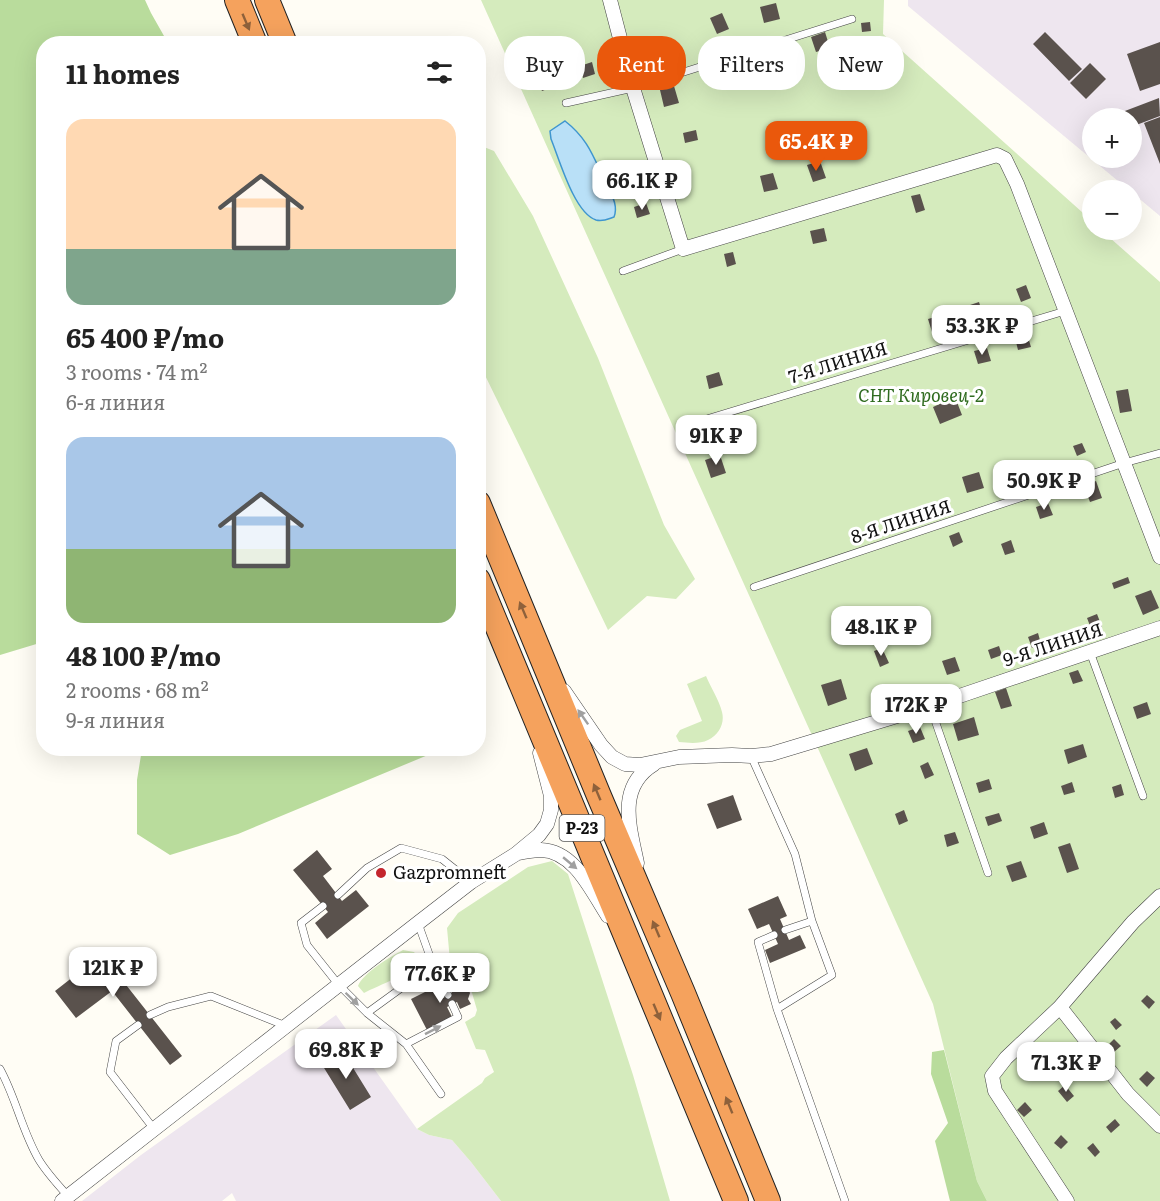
<!DOCTYPE html>
<meta charset="utf-8">
<style>
body{margin:0;font-family:Literata,serif;background:#f2f2f2;color:#222;height:100vh;display:flex;flex-direction:column;font-size:22px;white-space:nowrap}
*{box-sizing:border-box;margin:0}
p{font-size:20px;color:#767676}
.icon{flex:none;width:33px;height:33px;fill:none;stroke:currentColor;stroke-width:2;stroke-linecap:round;stroke-linejoin:round}
.map{position:relative;flex:1;overflow:hidden}
.side{position:absolute;left:36px;top:36px;width:450px;height:720px;display:flex;flex-direction:column;background:#fff;border-radius:24px;box-shadow:0 6px 24px #0002}
.side>*{flex:none}
.banner{position:absolute;left:504px;top:36px;width:566px;height:54px;display:flex;gap:12px}
.controls{position:absolute;left:1082px;top:108px;display:grid;gap:12px}
.controls a{display:grid;place-items:center;width:60px;height:60px;border-radius:50%;background:#fff;box-shadow:0 6px 24px #0002;font-size:30px}
.price{position:absolute;translate:-50% -51px;padding:0 14px;border-radius:12px;background:#fff;color:#222;font-size:20px;line-height:39px;filter:drop-shadow(0 2px 3px #0008)}
.price::after{content:'';position:absolute;left:50%;top:36px;width:18px;height:14px;margin-left:-9px;background:inherit;clip-path:polygon(0 0,100% 0,50% 100%)}
.price.current{background:#ea580c;color:#fff}
ul{padding:0;list-style:none}
li{display:grid;align-content:center;gap:12px;height:318px;padding:0 30px}
li span{display:grid;place-items:center;height:186px;border-radius:18px;color:#555}
li>.icon{margin-inline-start:auto}
span .icon{width:108px;height:108px;fill:#fffc;stroke-width:1}
li b{font-size:26px}
h2{display:flex;justify-content:space-between;align-items:center;height:72px;padding:0 30px;font-size:26px}
.chip{padding:0 21px;border-radius:24px;background:#fff;box-shadow:0 6px 24px #0002;font-size:21px;line-height:54px}
.chip.current{background:#ea580c;color:#fff}
.map>svg:first-child{display:block}
.industrial{fill:#eee6ef;fill-rule:evenodd}
.green{fill:#d5ebbd}
.forest{fill:#b9dc9c}
.water{fill:#b9e0f7;stroke:#3f96cf;stroke-width:1.5}
.building{fill:#5a524d}
.lines{fill:none;stroke-linecap:round;stroke-linejoin:round}
.lane-casing{stroke:#444;stroke-width:8}
.street-casing{stroke:#444;stroke-width:15}
.highway-casing{stroke:#222;stroke-width:26}
.lane{stroke:#fff;stroke-width:7}
.street{stroke:#fff;stroke-width:14}
.highway{stroke:#f5a25d;stroke-width:24}
.oneway{fill:#8e613b}
.oneway2{fill:#a0a0a0}
.poi-dot{fill:#c4262e;stroke:#fff;stroke-width:2}
.labels{text-anchor:middle;stroke-width:6;stroke-linejoin:round;paint-order:stroke}
.shield{fill:#fff;stroke:#585858;stroke-width:1.5}
.shield-label{font-size:16px;font-weight:bold;fill:#111}
.street-label{font-size:18px;fill:#111;stroke:#fff}
.park-label{font-size:18px;font-style:italic;fill:#2f6b1f;stroke:#fff}
.poi-label{font-size:18px;fill:#111;stroke:#fff;text-anchor:start}
</style>
<div class="map">
<svg width="1160" height="1201" viewBox="0 0 1160 1201">
<rect width="100%" height="100%" fill="#fffdf5"/>
<!-- industrial -->
<path class="industrial" d="M908,0H1160V216L908,6ZM1092,118H1131V158H1092Z
M336,1015L417,1129L429,1135L452,1140L471,1162L501,1201H236L232,1193L222,1201H82L141,1155Z"/>
<!-- green -->
<path class="green" d="M481,0H884L883,34L1092,221V230H1101L1160,282V1201H987L977,1181L933,1004Z
M479,145L494,151L533,216L598,358L664,525L695,579L676,599L647,596L608,630L524,455L479,363Z
M706,676C711,688 719,700 722,712C725,723 719,735 708,740C700,744 689,743 679,742L676,736L680,730L702,721L687,684Z
M552,861L568,874L633,1075L670,1201H501L471,1162L452,1140L429,1135L417,1129L482,1083L485,1078L494,1072L485,1050L476,1049L465,1022L475,1016L477,1010L470,986L460,972L450,961L447,928L458,913L528,867Z
M403,950L414,952L419,959C412,974 379,985 364,993L358,986C363,973 390,957 403,950Z"/>
<!-- forest -->
<path class="forest" d="M0,0H145L151,13L168,43L44,44L43,642L0,655Z
M439,748L440,750L238,834L170,855L137,834V780L142,749Z
M944,1050L977,1181L987,1201H950L935,1141L948,1123L931,1074L932,1052Z"/>
<!-- water -->
<path class="water" d="M565,121C588,139 593,156 605,181C610,193 619,204 614,217C608,219 603,222 596,220C574,213 559,158 551,139L550,131Z"/>
<!-- building -->
<path class="building" d="M776,3L780,19L764,23L760,7Z
M722,13L729,29L717,34L710,18Z
M870,22L871,31L862,32L861,23Z
M825,32L830,48L816,52L811,37Z
M1045,32L1082,69L1069,81L1033,44Z
M1160,42V84L1140,91L1127,54Z
M775,51L779,66L767,69L763,54Z
M592,62L595,74L583,78L580,66Z
M728,63L733,80L719,83L715,66Z
M1090,63L1106,79L1086,99L1070,83Z
M547,68L555,86L542,91L535,74Z
M674,86L679,103L664,107L660,90Z
M1159,98L1160,116L1131,127V118H1118L1117,114Z
M1160,117V164L1144,123Z
M696,130L698,140L685,143L683,133Z
M820,161L826,178L813,182L807,165Z
M773,173L778,189L764,192L760,176Z
M920,194L925,210L916,213L911,196Z
M646,203L650,214L637,218L634,207Z
M824,228L827,241L813,244L810,231Z
M733,252L736,264L727,267L724,254Z
M1026,285L1031,298L1021,302L1016,289Z
M979,302L984,318L972,321L967,306Z
M942,315L946,328L932,332L928,319Z
M1027,334L1031,347L1018,350L1015,338Z
M987,348L991,361L978,364L974,351Z
M719,372L723,385L709,389L706,376Z
M1128,389L1132,411L1120,413L1116,391Z
M955,397L962,415L940,424L933,407Z
M1082,443L1086,452L1077,456L1073,446Z
M720,455L726,473L711,478L705,460Z
M1032,460L1036,471L1024,475L1020,464Z
M979,472L984,488L967,493L962,477Z
M1096,481L1102,498L1090,502L1084,486Z
M1048,503L1053,515L1040,519L1036,507Z
M959,532L963,542L953,547L949,536Z
M1011,540L1015,552L1005,555L1001,544Z
M1128,577L1130,583L1114,589L1112,583Z
M1151,590L1159,608L1143,615L1135,596Z
M1097,614L1102,627L1092,631L1087,618Z
M1038,633L1041,644L1032,648L1028,637Z
M999,646L1002,655L991,659L988,650Z
M882,648L889,663L880,667L874,651Z
M955,657L960,671L947,675L942,661Z
M1078,670L1083,681L1073,684L1069,673Z
M841,679L847,699L828,706L821,685Z
M1006,688L1012,706L1001,709L995,692Z
M1147,702L1151,714L1137,719L1133,707Z
M974,717L979,735L958,741L953,724Z
M920,727L925,739L913,743L908,731Z
M1083,744L1087,757L1068,764L1064,750Z
M867,748L873,764L855,771L849,754Z
M928,762L934,775L925,779L920,766Z
M989,779L992,789L979,793L976,783Z
M1072,782L1075,792L1064,795L1061,786Z
M1121,784L1124,795L1115,798L1112,787Z
M733,795L742,820L717,829L707,804Z
M904,810L908,821L899,825L895,814Z
M999,813L1002,821L988,826L985,817Z
M1044,822L1048,834L1034,839L1030,827Z
M955,832L959,843L947,847L944,835Z
M1070,843L1079,869L1067,873L1058,847Z
M317,850L332,869L323,876L342,901L356,890L369,906L327,939L315,923L328,912L293,870Z
M1021,861L1027,877L1012,882L1006,866Z
M778,896L787,916L780,919L789,940L800,935L806,948L770,963L765,950L778,944L769,924L757,929L748,909Z
M110,948L132,975L123,981L182,1056L170,1065L112,991L76,1018L55,991Z
M459,979L461,984L467,986L470,993L468,999L471,1004L460,1009L457,1002L447,1007L452,1017L427,1030L411,999L437,986L443,998L452,993L448,984Z
M1147,995L1155,1002L1149,1009L1141,1001Z
M1115,1018L1122,1025L1116,1030L1110,1022Z
M1114,1039L1121,1046L1113,1053L1107,1046Z
M342,1050L371,1097L350,1110L321,1063Z
M1147,1071L1155,1078L1147,1087L1139,1079Z
M1065,1085L1074,1096L1067,1102L1058,1091Z
M1025,1102L1032,1110L1024,1117L1017,1110Z
M1115,1119L1120,1125L1111,1133L1106,1127Z
M1061,1135L1068,1142L1061,1149L1054,1143Z
M1093,1143L1100,1152L1095,1157L1087,1148Z"/>
<g class="lines">
<!-- lane casing -->
<g class="lane-casing">
<path id="lane" d="M566,103L633,88L852,19
M623,271L683,249
M690,424L1065,311
M754,587L1124,463L1160,453
M1090,652L1143,796
M930,706L988,873
M751,756L795,854L812,921L832,975L777,1009
M338,895L367,868L401,848L442,859L471,882
M323,906L301,923L307,945L338,984L367,1013L406,1044L458,1017L452,1004
M418,923L433,965L448,995
M785,930L812,921
M774,935L758,942L777,1009L845,1201
M367,1013L433,965
M150,1015L168,1007L211,996L286,1026
M138,1025L116,1041L110,1072L154,1129
M406,1044L441,1094
M0,1069C16,1098 22,1131 39,1160C47,1173 58,1185 68,1196"/>
</g>
<!-- street casing -->
<g class="street-casing">
<path id="street" d="M610,0L633,88L683,249L997,155L1005,159L1017,184L1160,557
M564,691L601,745L612,757L625,764L640,765L679,757L732,755L751,756L771,754L930,706L1160,628
M518,853C525,852 534,850 541,850C575,851 592,892 608,916
M637,863C630,828 616,787 654,764
M1160,896L1133,922L1060,1007L1128,1094L1160,1126
M1060,1007L1006,1058L992,1076L995,1091L1067,1201
M62,1201L418,923L471,882L516,854L539,835L547,824L551,810V796L540,753"/>
</g>
<!-- highway casing -->
<g class="highway-casing">
<path id="highway" d="M237,0L255,44
M267,0L285,44
M478,503L599,796L683,993L768,1201
M478,580L736,1201"/>
</g>
<!-- lane -->
<use href="#lane" class="lane"/>
<!-- street -->
<use href="#street" class="street"/>
<!-- highway -->
<use href="#highway" class="highway"/>
</g>
<!-- one-way arrows -->
<defs><path id="oneway-solid" d="M-6-.8H1V-3.2L6.5 0L1 3.2V.8H-6Z" transform="scale(1.5)"/></defs>
<g class="oneway">
<use href="#oneway-solid" transform="translate(246 22) rotate(67)"/>
<use href="#oneway-solid" transform="translate(523 610) rotate(-113)"/>
<use href="#oneway-solid" transform="translate(597 792) rotate(-113)"/>
<use href="#oneway-solid" transform="translate(656 929) rotate(-113)"/>
<use href="#oneway-solid" transform="translate(657 1012) rotate(67)"/>
<use href="#oneway-solid" transform="translate(729 1105) rotate(-112)"/>
</g>
<g class="oneway2">
<use href="#oneway-solid" transform="translate(583 717) rotate(-125)"/>
<use href="#oneway-solid" transform="translate(570 863) rotate(40)"/>
<use href="#oneway-solid" transform="translate(352 999) rotate(44)"/>
<use href="#oneway-solid" transform="translate(433 1030) rotate(-27)"/>
</g>
<!-- markers -->
<circle class="poi-dot" cx="381" cy="873" r="6"/>
<g class="labels">
<!-- shield labels -->
<rect class="shield" x="559.5" y="815" width="45" height="26" rx="4.5"/>
<g class="shield-label">
<text x="582" y="834">Р-23</text>
</g>
<!-- street labels -->
<g class="street-label">
<text transform="translate(838 363) rotate(-17)" y="6">7-Я ЛИНИЯ</text>
<text transform="translate(901 522) rotate(-18)" y="6">8-Я ЛИНИЯ</text>
<text transform="translate(1053 645) rotate(-18)" y="6">9-Я ЛИНИЯ</text>
</g>
<!-- park labels -->
<g class="park-label">
<text x="921" y="402">СНТ Кировец-2</text>
</g>
<!-- poi labels -->
<g class="poi-label">
<text x="393" y="879">Gazpromneft</text>
</g>
</g>
</svg>
<div class="controls">
<a>+</a>
<a>−</a>
</div>
<b class="price current" style="left:816px;top:172px">65.4K ₽</b>
<b class="price" style="left:642px;top:211px">66.1K ₽</b>
<b class="price" style="left:982px;top:356px">53.3K ₽</b>
<b class="price" style="left:716px;top:466px">91K ₽</b>
<b class="price" style="left:1044px;top:511px">50.9K ₽</b>
<b class="price" style="left:881px;top:657px">48.1K ₽</b>
<b class="price" style="left:916px;top:735px">172K ₽</b>
<b class="price" style="left:113px;top:998px">121K ₽</b>
<b class="price" style="left:440px;top:1004px">77.6K ₽</b>
<b class="price" style="left:346px;top:1080px">69.8K ₽</b>
<b class="price" style="left:1066px;top:1093px">71.3K ₽</b>
<div class="banner">
<a class="chip">Buy</a>
<a class="chip current">Rent</a>
<a class="chip">Filters</a>
<a class="chip">New</a>
</div>
<section class="side">
<h2>11 homes<svg class="icon" aria-label="filters" viewBox="0 0 24 24"><path d="M4 7h16M4 17h16"/><circle cx="9" cy="7" r="2"/><circle cx="15" cy="17" r="2"/></svg></h2>
<ul>
<li><span style="background:linear-gradient(#ffd9b3 70%,#7fa58c 0)"><svg class="icon" aria-label="home" viewBox="0 0 24 24"><path d="M3 11l9-7 9 7M6 9v11h12V9"/></svg></span><div><b>65 400 ₽/mo</b><p>3 rooms · 74 m²</p><p>6-я линия</p></div></li>
<li><span style="background:linear-gradient(#a9c7e8 60%,#8fb573 0)"><svg class="icon" aria-label="home" viewBox="0 0 24 24"><path d="M3 11l9-7 9 7M6 9v11h12V9"/></svg></span><div><b>48 100 ₽/mo</b><p>2 rooms · 68 m²</p><p>9-я линия</p></div></li>
</ul>
</section>
</div>
